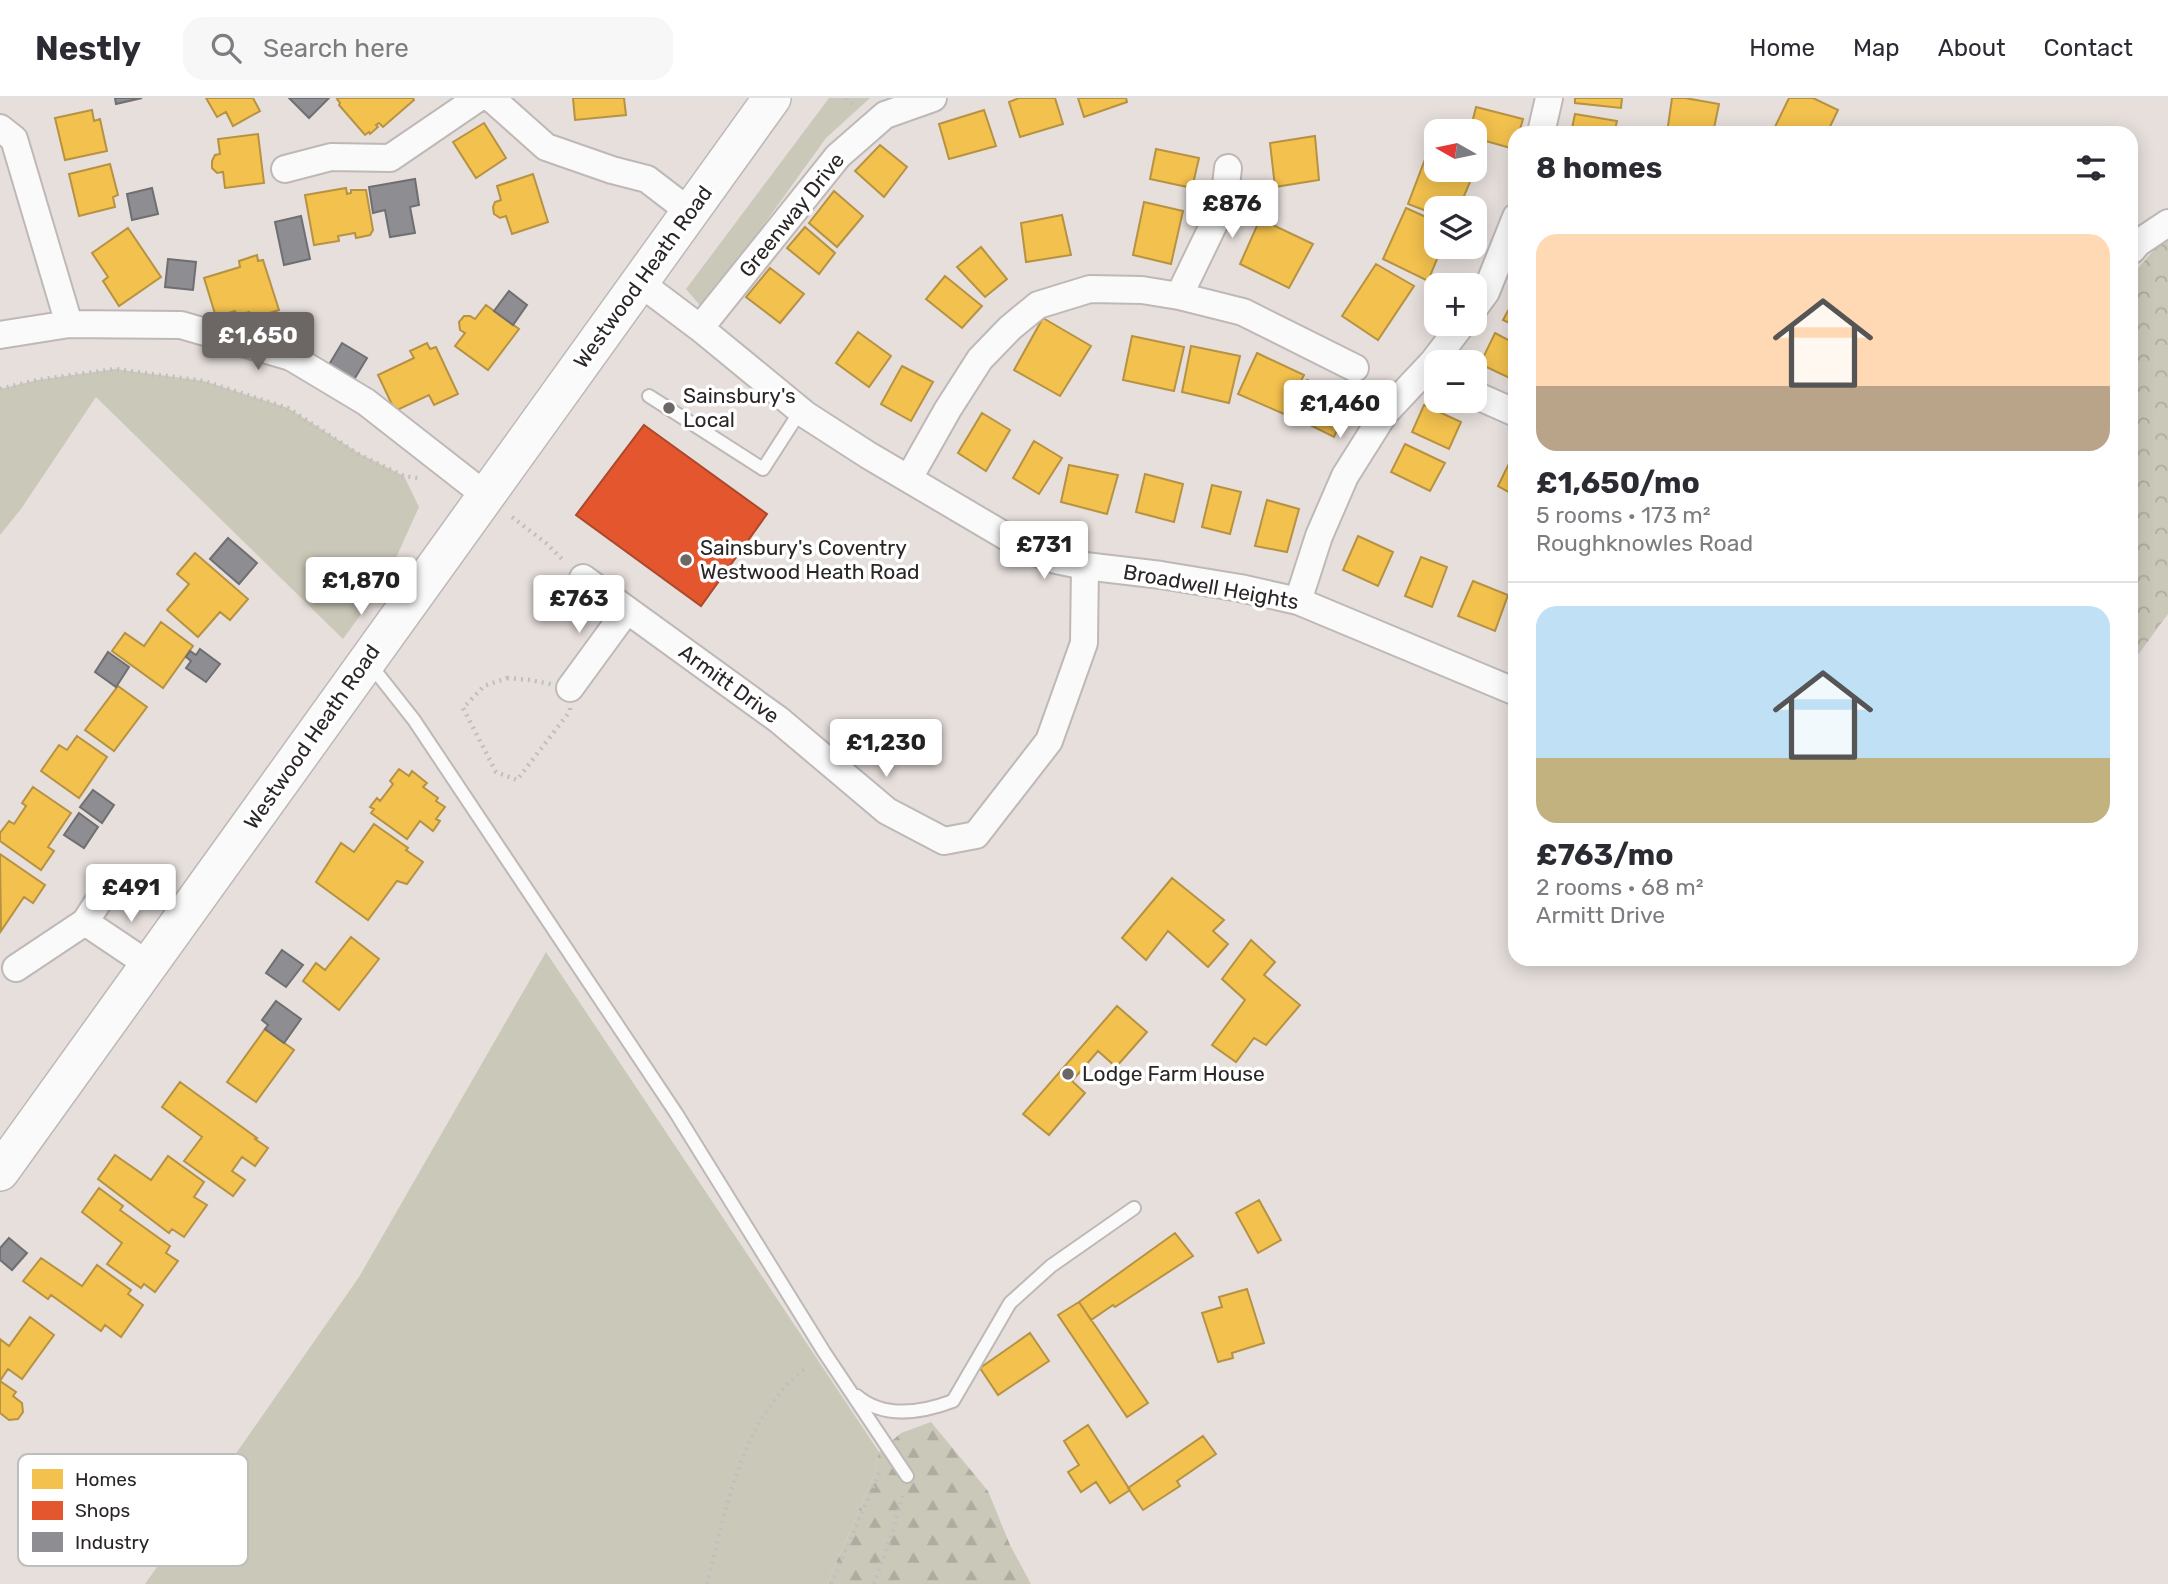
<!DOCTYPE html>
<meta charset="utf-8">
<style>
body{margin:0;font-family:Rubik,sans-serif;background:#f7f7f7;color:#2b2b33;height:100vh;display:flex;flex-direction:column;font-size:26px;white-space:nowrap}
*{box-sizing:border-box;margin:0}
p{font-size:23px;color:#7c7c81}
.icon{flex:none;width:38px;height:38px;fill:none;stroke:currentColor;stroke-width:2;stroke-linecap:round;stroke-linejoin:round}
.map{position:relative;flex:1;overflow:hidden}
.panel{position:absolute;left:1508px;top:28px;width:630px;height:840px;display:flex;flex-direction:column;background:#fff;border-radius:21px;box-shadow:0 4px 18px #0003}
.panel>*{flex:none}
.needle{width:46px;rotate:279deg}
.tools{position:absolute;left:1424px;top:21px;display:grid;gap:14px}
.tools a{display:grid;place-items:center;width:63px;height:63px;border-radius:14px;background:#fff;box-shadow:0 4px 18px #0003;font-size:35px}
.price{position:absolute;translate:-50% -60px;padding:0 16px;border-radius:7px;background:#fff;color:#222;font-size:23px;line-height:46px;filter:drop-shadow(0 2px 4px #0008)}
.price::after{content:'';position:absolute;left:50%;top:42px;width:21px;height:16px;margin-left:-10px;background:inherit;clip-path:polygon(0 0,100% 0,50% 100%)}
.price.active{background:#6c6765;color:#fff}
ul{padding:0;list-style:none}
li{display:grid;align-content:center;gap:14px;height:371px;padding:0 28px}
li+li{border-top:2px solid #e1e1e2}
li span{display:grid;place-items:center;height:217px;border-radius:21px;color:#555}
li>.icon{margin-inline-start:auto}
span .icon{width:126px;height:126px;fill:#fffc;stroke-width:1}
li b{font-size:30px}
h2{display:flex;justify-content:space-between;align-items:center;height:84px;padding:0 28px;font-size:30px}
header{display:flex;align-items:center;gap:42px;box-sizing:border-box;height:98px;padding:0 35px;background:#fff;border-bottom:2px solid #e1e1e2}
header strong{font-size:33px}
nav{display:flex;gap:38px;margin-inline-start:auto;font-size:24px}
.search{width:490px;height:63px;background:#f7f7f7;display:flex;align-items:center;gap:18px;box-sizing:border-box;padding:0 24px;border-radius:21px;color:#7c7c81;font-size:26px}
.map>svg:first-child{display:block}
.grass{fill:#cac9b9}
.forest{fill:url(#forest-firs)}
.park{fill:url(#park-crowns)}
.homes{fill:#f2c14e;stroke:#b69242;stroke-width:2}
.shops{fill:#e4572e;stroke:#ac482b;stroke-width:2}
.industry{fill:#8d8d92;stroke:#6f6e71;stroke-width:2}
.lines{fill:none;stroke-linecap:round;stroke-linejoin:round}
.lane-casing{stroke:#beb8b7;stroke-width:16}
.street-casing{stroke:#beb8b7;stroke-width:30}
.secondary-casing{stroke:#beb8b7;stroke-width:40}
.path{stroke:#c1bfbe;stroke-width:4.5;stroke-dasharray:2 5;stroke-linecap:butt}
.lane{stroke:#fbfafa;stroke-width:12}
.street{stroke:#fbfafa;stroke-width:26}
.secondary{stroke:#fbfafa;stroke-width:37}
.poi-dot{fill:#6c6765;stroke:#fff;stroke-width:2.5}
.labels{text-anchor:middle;stroke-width:7;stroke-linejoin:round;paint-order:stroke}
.street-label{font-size:21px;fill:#2a2625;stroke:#fff}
.poi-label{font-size:21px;fill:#2a2625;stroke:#fff;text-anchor:start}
.key{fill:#fff;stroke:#bfbebe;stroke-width:2}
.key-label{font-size:19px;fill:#2a2625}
</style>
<header>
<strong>Nestly</strong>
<div class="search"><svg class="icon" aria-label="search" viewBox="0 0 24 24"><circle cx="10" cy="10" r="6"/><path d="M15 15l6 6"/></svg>Search here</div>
<nav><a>Home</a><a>Map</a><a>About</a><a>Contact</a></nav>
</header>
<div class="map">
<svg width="2168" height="1486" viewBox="0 0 2168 1486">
<defs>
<pattern id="forest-firs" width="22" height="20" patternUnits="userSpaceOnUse" patternTransform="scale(1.75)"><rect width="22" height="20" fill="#cac9b9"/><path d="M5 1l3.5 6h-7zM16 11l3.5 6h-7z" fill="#aeac9f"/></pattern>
<pattern id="park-crowns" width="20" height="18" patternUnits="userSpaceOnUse" patternTransform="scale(1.75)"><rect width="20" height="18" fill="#cac9b9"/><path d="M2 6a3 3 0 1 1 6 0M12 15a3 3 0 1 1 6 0" fill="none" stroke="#aeac9f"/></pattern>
</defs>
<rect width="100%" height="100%" fill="#e6dfdc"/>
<!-- grass -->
<path class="grass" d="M829,0H870L826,40L703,211L686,191Z
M115,271L204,283L288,310L360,356L404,378L419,409L386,482L343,541L96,299L21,411L0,437V291L37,282Z
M546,854L879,1354L875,1375L827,1486H145L359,1179Z"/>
<!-- forest -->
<path class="forest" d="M931,1324L988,1393L1010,1447L1031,1486H827L875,1375L879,1354L901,1335Z"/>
<!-- park -->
<path class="park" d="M2168,136V516L2132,565V177Z"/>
<!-- homes -->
<path class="homes" d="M206,0H253L260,13L233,28L226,14L217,19Z
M339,0H413L414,2L383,29L379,25L376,27L378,29L370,36L369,34L365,37L339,7L340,5L337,1Z
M573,0H624L626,17L575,22Z
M1019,0H1055L1063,26L1020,39L1009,4Z
M1078,0H1126L1127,4L1084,19Z
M1575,0H1622L1621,10L1575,5Z
M1672,0H1685L1719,6L1713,35H1667Z
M1789,0H1813L1838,12L1827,35H1772Z
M1476,9L1523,21L1519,35H1516L1514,51L1475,40V33H1470Z
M92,12L94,23L100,21L107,53L65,62L55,20Z
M984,12L996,48L949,61L939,26Z
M1575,16L1617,23L1614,35H1571Z
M484,25L506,60L476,80L453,44Z
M1437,30L1447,33H1437V72H1475L1459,110H1437V117L1408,106Z
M258,36L264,85L225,90L223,74L217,75L212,70V63L215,57L220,56L218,41Z
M1315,38L1319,82L1275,89L1270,45Z
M1475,44L1485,48L1475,71Z
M880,47L907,69L884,99L855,73Z
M1156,51L1199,60L1192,90L1150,81Z
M110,66L118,97L113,99L115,109L79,118L69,76Z
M533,76L548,124L512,136L506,118L500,120L494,116L493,109L495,104L501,102L497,88Z
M346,90L347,96L351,95V92H366L373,132L370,137L356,140L355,135L338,138L339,143L314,147L305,97Z
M834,93L863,118L837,149L809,125Z
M1144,104L1183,113L1171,166L1133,157Z
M1406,110L1437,124V149H1442L1428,183L1383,161Z
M1062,117L1071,157L1026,164L1021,125Z
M1260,121L1313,146L1289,190L1240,166Z
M805,129L835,155L819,176L787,150Z
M128,130L161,179L119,208L103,183L108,179L92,155Z
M981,149L1007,181L985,199L957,169Z
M257,157L258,163L263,162L279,212L251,221L249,214L237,218L235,213L216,219L204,180L240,169L239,163Z
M1376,166L1414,188L1378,242L1342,218Z
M770,170L804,196L780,225L746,199Z
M945,178L982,208L962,230L926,201Z
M1516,198V228L1503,222Z
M486,207L519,231L488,272L455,248L465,235L460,232L459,224L464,218H470L475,221Z
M1043,220L1091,248L1060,298L1014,272Z
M858,234L891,258L869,289L836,265Z
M1495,235L1516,246V283L1480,266Z
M1132,238L1184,249L1174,293L1123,282Z
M427,245L430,251L436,249L458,296L434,307L429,297L395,313L378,277L414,260L410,253Z
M1191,248L1240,258L1229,305L1182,294Z
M1257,255L1304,277L1284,316L1238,296Z
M902,268L933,284L911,323L881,306Z
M1307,282L1351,302L1334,339L1292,318Z
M1424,307L1461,324L1449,351L1412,334Z
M982,315L1010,332L986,373L958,355Z
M1034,343L1062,360L1039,396L1013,380Z
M1405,346L1445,365L1430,393L1391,374Z
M1516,351V398L1498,388Z
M1069,367L1118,377L1107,416L1061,404Z
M1145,376L1183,386L1174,424L1136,414Z
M1212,387L1241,394L1230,436L1202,429Z
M1267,402L1299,411L1287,454L1255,448Z
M1358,438L1393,454L1378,488L1343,472Z
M195,455L248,501L230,522L220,514L198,539L167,512L189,486L177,476Z
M1421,459L1447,469L1432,509L1405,498Z
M1473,483L1508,497L1495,533L1458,518Z
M161,524L193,548L163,590L112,553L125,535L144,548Z
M118,588L147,609L114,653L85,632Z
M77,638L107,659L79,700L41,673L59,647L67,652Z
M399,671L409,678L412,673L427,685L423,689L438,700L436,703L445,709L436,721L440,723L433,733L420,723L407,741L371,715L374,711L370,709L377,700L380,703L393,686L390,683Z
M33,689L71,715L48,749L54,753L41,772L0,743V735L9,723L14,726L26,708L22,705Z
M374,726L408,750L406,752L423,764L407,786L397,783L368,822L316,784L341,745L354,754Z
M0,756L45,787L33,805L24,799L1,833Z
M1172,780L1224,822L1213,833L1228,846L1208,869L1168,833L1146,862L1122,840Z
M351,839L379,861L339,912L303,883L316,865L325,872Z
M1251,842L1275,864L1264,877L1300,907L1266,947L1254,940L1236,964L1212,947L1245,902L1222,881Z
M1117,908L1147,934L1116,969L1098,953L1072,983L1085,995L1049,1037L1023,1016Z
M265,931L294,952L256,1004L227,984Z
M180,984L257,1040L255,1041L268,1050L255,1068L242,1059L232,1073L245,1082L233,1098L184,1063L202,1039L162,1009Z
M115,1057L151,1082L168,1058L204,1084L194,1099L207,1107L184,1139L172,1131L169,1135L98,1081Z
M99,1090L123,1108L120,1112L170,1148L166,1155L178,1163L155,1194L144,1186L141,1190L107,1166L122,1145L82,1114Z
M1259,1102L1281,1142L1258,1155L1236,1115Z
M1175,1135L1193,1158L1115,1209L1113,1207L1091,1222L1079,1204Z
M41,1160L82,1188L97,1167L131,1192L128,1196L143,1207L121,1239L105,1227L101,1233L51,1197L48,1201L23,1183Z
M1247,1191L1264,1245L1232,1255L1233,1260L1218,1264L1202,1215L1222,1209L1219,1199Z
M1079,1204L1148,1305L1127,1319L1058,1217Z
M30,1219L54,1237L22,1281L8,1271L0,1283L16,1294L13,1298L22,1305L23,1314L18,1321L9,1322L0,1315V1241L9,1248Z
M1030,1235L1049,1263L998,1297L980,1270Z
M1088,1327L1130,1392L1110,1405L1096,1384L1081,1394L1068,1374L1079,1367L1064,1343Z
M1203,1338L1216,1356L1177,1383L1180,1388L1143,1412L1128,1390Z"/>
<!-- shops -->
<path class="shops" d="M644,327L767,416L701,508L576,417Z"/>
<!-- industry -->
<path class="industry" d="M115,0H142L116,6Z
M289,0H329L309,20Z
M415,81L419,107L410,109L415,135L390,139L385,112L373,115L369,89Z
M152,90L158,116L132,122L127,96Z
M301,118L310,161L284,167L275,124Z
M168,161L196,164L193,192L165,189Z
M509,193L527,207L513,227L494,213Z
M342,245L367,260L352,285L327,270Z
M228,440L257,465L239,486L210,461Z
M200,551L220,566L206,584L186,570L191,563L186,559L190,553L196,557Z
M108,554L129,569L116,589L95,574Z
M93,692L114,707L102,725L80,709Z
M79,715L98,729L84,750L64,737Z
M282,852L303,867L286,889L266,875Z
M276,903L301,921L284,945L265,931L268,927L262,922Z
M9,1140L27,1155L12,1172L0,1162V1150Z"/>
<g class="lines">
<!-- lane casing -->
<g class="lane-casing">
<path id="lane" d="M649,298L763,371L801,312
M369,565L414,622L676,1015L824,1254L907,1378
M857,1298C884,1321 921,1315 953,1303L1010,1205L1051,1168L1134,1110"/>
</g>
<!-- street casing -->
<g class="street-casing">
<path id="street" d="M491,0L546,49L612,72L647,81L690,114
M0,30L14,41L69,226
M1541,35L1549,0
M285,71L331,59L390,60L478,0
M2132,152L2138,145L2168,125
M639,184L700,230L806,317L868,357L1029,452L1056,462L1085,468L1161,477L1240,490L1298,503L1516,594
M1179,198L1224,105L1228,70
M1475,209L1486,194L1516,119
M700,230L838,58L885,17L933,0
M0,237L69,226L181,227L291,259L366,304L485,397
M1475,297L1516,315
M909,380L948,311L980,261L1010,230L1038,207L1090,191L1142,192L1179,198L1243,214L1355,270
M583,480L779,622L887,713L944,743L976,737L1049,643L1084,545L1085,468
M1298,503L1319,438L1345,378L1384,316L1433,264L1462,226
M570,590L627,512
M85,824L149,867
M16,870L85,824L100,801"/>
</g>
<!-- secondary casing -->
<g class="secondary-casing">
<path id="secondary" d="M0,1074L772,0"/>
</g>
<!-- path -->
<path class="path" d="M846,0L854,7
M0,291L37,282L115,271L204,283L288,310L360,357L404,378L418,380
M512,419L546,445L564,463
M507,580L530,582L570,590V613L517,682L496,674L463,610L484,588Z
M707,1486C724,1419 737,1344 784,1290C790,1282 800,1275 808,1268
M831,1486L880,1373
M874,1486L893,1433L903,1396"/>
<!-- lane -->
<use href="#lane" class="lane"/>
<!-- street -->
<use href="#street" class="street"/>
<!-- secondary -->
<use href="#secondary" class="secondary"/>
</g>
<!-- markers -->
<g class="poi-dot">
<circle cx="669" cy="310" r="7"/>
<circle cx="686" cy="462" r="7"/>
<circle cx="1068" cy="976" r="7"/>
</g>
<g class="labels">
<!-- street labels -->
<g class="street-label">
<text transform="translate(792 117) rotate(-51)" y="7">Greenway Drive</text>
<text transform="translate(643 179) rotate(-54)" y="7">Westwood Heath Road</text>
<text transform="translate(1211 489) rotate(10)" y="7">Broadwell Heights</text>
<text transform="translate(729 586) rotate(36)" y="7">Armitt Drive</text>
<text transform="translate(312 639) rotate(-55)" y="7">Westwood Heath Road</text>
</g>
<!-- poi labels -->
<g class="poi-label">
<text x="683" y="305">Sainsbury's<tspan x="683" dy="24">Local</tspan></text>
<text x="700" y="457">Sainsbury's Coventry<tspan x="700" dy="24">Westwood Heath Road</tspan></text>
<text x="1082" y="983">Lodge Farm House</text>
</g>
</g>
<!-- legend -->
<rect x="18" y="1356" width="230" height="112" rx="10" class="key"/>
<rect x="32" y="1371" width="31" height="20" fill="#f2c14e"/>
<rect x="32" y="1403" width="31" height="19" fill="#e4572e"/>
<rect x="32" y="1434" width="31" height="20" fill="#8d8d92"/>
<g class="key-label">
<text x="75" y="1388">Homes</text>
<text x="75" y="1419">Shops</text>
<text x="75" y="1451">Industry</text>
</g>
</svg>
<div class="tools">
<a><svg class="needle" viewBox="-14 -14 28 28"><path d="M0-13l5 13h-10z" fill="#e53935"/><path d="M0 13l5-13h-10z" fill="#7c7c81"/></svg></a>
<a><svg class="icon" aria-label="layers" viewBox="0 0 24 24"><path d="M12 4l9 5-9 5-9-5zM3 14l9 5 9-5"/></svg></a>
<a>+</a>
<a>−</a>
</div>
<b class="price" style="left:1232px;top:142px">£876</b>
<b class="price active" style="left:258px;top:274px">£1,650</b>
<b class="price" style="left:1340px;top:342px">£1,460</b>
<b class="price" style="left:1044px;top:483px">£731</b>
<b class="price" style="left:361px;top:519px">£1,870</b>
<b class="price" style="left:579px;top:537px">£763</b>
<b class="price" style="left:886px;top:681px">£1,230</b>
<b class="price" style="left:131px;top:826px">£491</b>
<section class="panel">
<h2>8 homes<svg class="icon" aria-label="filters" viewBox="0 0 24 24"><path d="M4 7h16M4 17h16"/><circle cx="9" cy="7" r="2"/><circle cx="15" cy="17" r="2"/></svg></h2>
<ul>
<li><span style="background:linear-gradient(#ffd9b3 70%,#b9a48a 0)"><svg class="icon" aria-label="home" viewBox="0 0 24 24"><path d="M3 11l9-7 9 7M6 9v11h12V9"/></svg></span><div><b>£1,650/mo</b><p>5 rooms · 173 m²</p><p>Roughknowles Road</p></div></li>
<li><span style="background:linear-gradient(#bfe0f5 70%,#c2b280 0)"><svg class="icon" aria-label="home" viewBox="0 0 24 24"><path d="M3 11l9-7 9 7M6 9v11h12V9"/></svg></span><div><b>£763/mo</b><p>2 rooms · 68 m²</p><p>Armitt Drive</p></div></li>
</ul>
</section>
</div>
